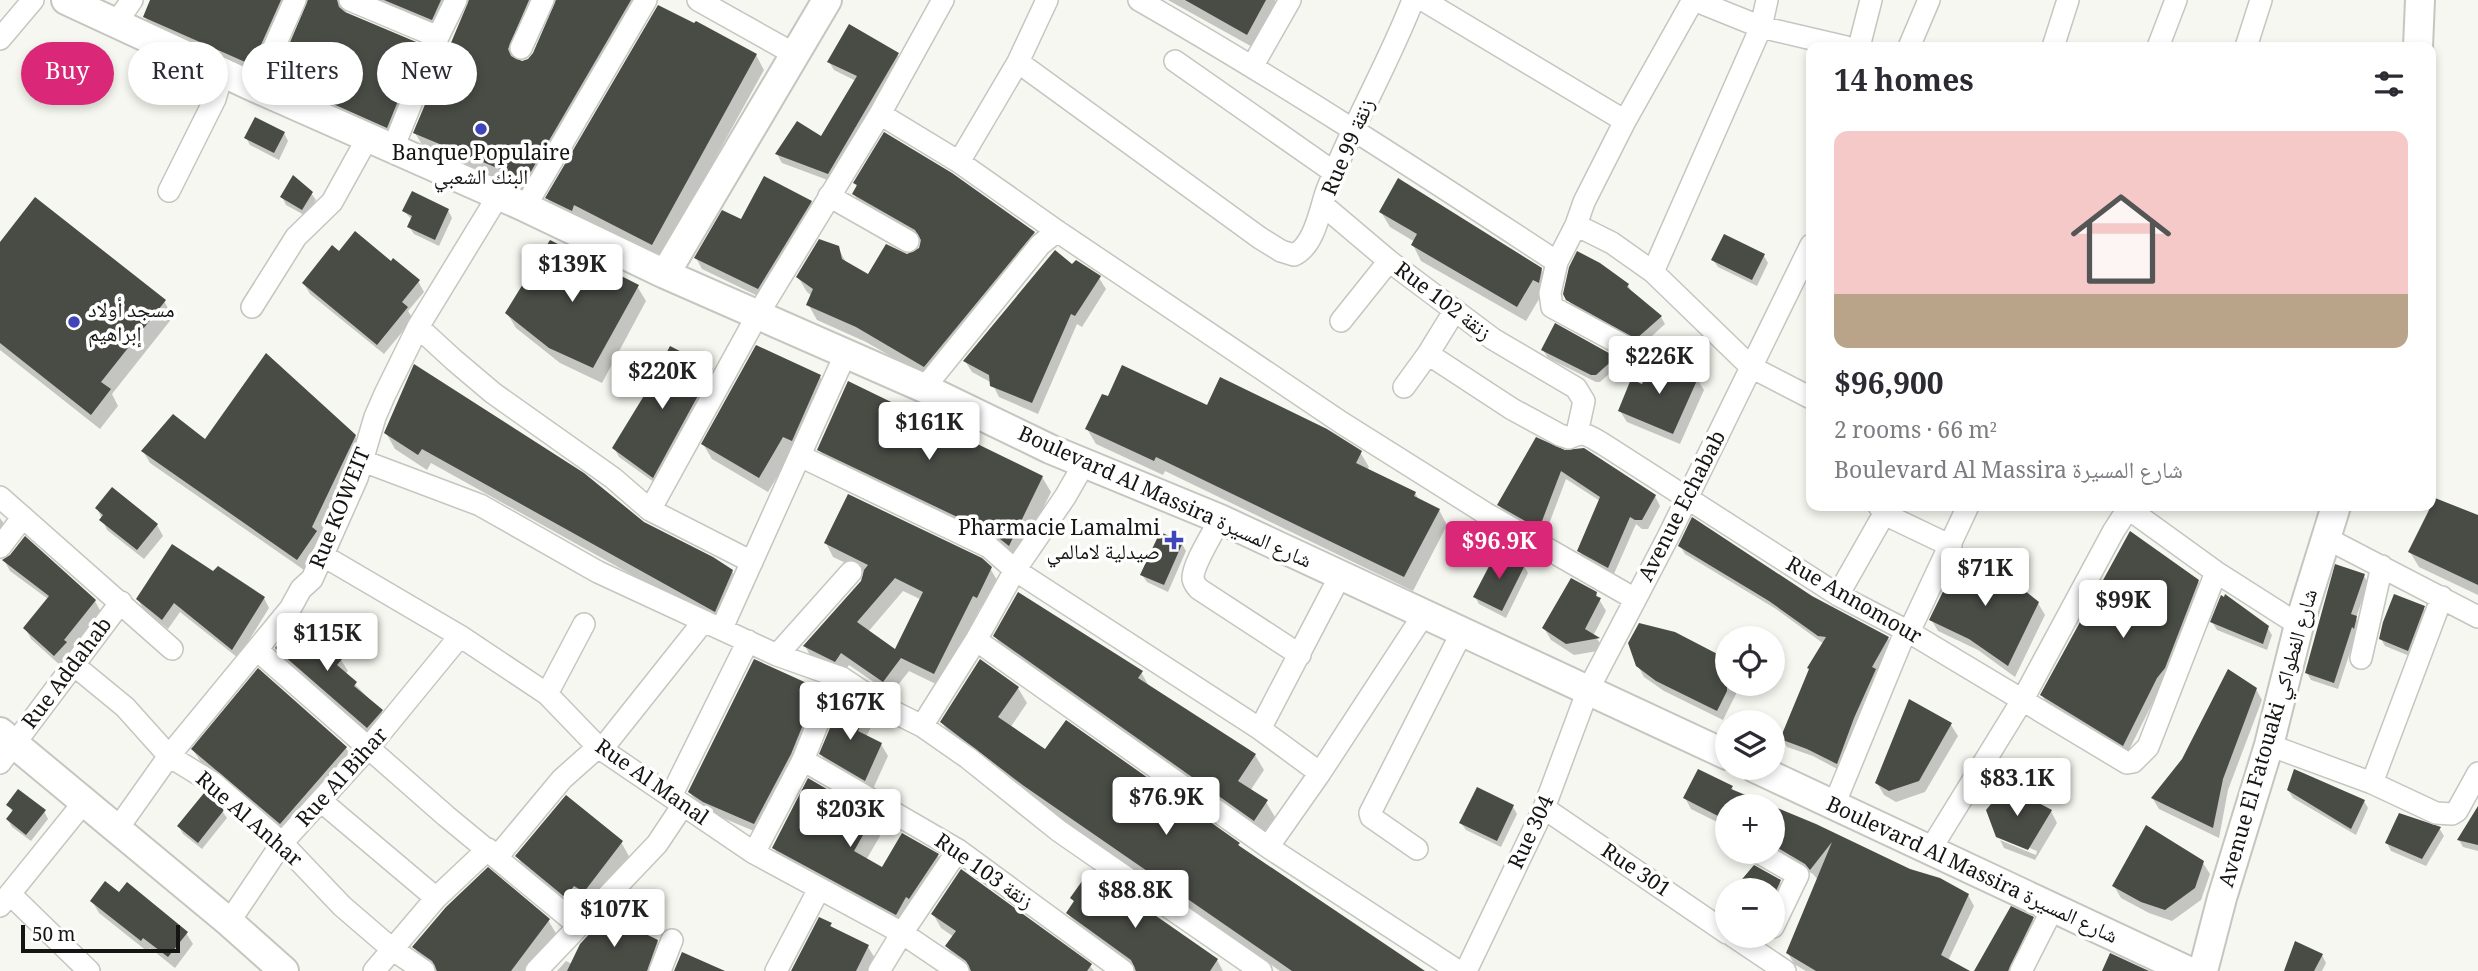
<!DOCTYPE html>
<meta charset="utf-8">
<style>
body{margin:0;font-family:Georgia,"Noto Naskh Arabic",serif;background:#f7f7f7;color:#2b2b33;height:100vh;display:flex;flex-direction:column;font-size:26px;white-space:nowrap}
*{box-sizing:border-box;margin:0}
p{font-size:23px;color:#7c7c81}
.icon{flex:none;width:38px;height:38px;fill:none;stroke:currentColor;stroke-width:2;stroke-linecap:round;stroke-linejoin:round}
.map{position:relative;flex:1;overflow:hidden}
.details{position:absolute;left:1806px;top:42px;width:630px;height:469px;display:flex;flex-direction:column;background:#fff;border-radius:14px;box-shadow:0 4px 10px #0003}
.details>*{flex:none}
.hud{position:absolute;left:21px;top:42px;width:665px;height:63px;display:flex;gap:14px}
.buttons{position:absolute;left:1715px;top:626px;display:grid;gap:14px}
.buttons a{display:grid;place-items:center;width:70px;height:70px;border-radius:50%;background:#fff;box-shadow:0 4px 10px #0003;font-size:35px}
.scale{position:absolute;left:21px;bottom:18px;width:159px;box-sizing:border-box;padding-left:7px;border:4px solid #151613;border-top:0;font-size:19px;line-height:24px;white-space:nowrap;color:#151613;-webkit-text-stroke:5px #fff;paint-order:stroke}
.price{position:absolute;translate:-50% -60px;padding:0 16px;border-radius:7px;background:#fff;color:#222;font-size:23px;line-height:46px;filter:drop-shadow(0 2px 4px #0008)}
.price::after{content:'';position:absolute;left:50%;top:42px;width:21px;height:16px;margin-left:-10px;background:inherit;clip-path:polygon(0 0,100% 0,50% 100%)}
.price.active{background:#db2777;color:#fff}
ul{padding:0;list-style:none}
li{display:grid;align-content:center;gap:14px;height:371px;padding:0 28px}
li+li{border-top:2px solid #e1e1e2}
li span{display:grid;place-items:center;height:217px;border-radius:14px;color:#555}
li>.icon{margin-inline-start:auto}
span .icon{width:126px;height:126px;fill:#fffc;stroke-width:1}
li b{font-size:30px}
h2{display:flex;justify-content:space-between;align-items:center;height:84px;padding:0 28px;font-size:30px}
.chip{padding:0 24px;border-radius:32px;background:#fff;box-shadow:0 4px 10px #0003;font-size:24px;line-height:63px}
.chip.active{background:#db2777;color:#fff}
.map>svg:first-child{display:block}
.shadow{fill:#0003;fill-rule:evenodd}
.building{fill:#494b45;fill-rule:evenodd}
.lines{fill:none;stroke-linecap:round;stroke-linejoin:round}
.street-casing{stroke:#c4c6bf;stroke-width:24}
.secondary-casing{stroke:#c4c6bf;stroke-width:32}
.street{stroke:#fff;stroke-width:21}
.secondary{stroke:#fff;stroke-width:28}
.poi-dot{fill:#4045b9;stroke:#fff;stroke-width:2.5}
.labels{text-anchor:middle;stroke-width:7;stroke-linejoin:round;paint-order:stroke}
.street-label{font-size:21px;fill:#151613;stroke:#fff}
.poi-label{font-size:21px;fill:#151613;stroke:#fff}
</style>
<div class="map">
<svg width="2478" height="971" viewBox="0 0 2478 971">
<rect width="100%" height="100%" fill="#f5f7f0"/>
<!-- shadow -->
<path class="shadow" d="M152,0H646L534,195L424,148L415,133L469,3L457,5L441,35L351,4L346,10V14L420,45L429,61L396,142L288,95L279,79L309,3L302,2L261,79L154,32L145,17ZM550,2L557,3L534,54L529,61L522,63L517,59L539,10Z
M1168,0H1275L1279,7L1256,49Z
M897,54L902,63L833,182L782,163L777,154L822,139L856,81L834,70L829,62Z
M756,55L764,70L660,258L582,218L580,224L556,212L547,198Z
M284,133L288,141L279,160L250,145L246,138Z
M855,183L1034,233L1043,248L934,381L866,342L817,320L808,304L812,296L807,292L798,277L838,248L847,264L868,277L920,249L922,243L863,209L854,194L857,187Z
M311,193L316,200L306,216L286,205L282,197Z
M811,202L817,213L764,299L702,269L696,258L742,221Z
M448,210L452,218L439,246L414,234L409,227L412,220L404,211Z
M1381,212L1541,269L1550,285L1542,294L1526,321L1421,261L1413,245L1415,242L1390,227Z
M0,245L164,301L173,317L112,394L118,406L100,429L0,350Z
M339,253L391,263L418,281L424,292L408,311L413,319L384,354L310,294L304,284Z
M1764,256L1768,263L1757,286L1718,267L1713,260Z
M1072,267L1099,278L1106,289L1082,327L1077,324L1038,414L999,397L992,383L972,372L965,361Z
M1628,285L1632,293L1661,317L1665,324L1641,346L1572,307L1568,299Z
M637,286L646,301L602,383L560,363L516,328L507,313Z
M1555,326L1615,358L1619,365L1600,382H1596L1548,358L1543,350Z
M712,369L717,378L658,485L619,457L614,448Z
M820,377L829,392L768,492L712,459L703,444Z
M1697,379L1704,390L1680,444L1627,422L1620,411L1643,386Z
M1208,408L1360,452L1369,467L1367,470L1415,493L1419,500L1439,510L1447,525L1413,591L1165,471L1163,475L1096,444L1087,429Z
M386,433L643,523L732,571L741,587L724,626L431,463L427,470L395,449Z
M355,436L362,448L319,538L322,544L304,570L150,463L143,451L205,442Z
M819,449L1042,477L1051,492L1018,560L828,465Z
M1565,452L1655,496L1660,506L1648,529H1642L1636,524L1613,576L1584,560L1579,550L1600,501L1566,479L1544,537L1505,514L1499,505Z
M97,508L157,525L163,536L144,559L107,530Z
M2478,517V595L2419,567L2410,552Z
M0,518L10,532L0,545Z
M826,543L990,568L998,582L984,610L980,608L942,687L909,671L891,694L849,665L843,674L812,659L805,646L862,582L865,572L833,557ZM903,591L922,600L896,652L868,632Z
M1182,544L1186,551L1168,592L1147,582L1142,575Z
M1680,546L1811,597L1888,638L1892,646L1876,674L1879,679L1841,771L1813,756L1787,747L1782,739L1824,644L1776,609L1685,554Z
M4,560L95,601L101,612L70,651L72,654L61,666L31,639L25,628L48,599L10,571Z
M1524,566L1528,573L1506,618L1479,604L1475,597Z
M214,574L264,598L269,608L238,658L180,612L168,629L143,609L138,599Z
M2364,576L2368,583L2356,618L2360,625L2358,635L2356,634L2338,689L2311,680L2307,673Z
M2198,581L2202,589L2161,686L2128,752L2046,703L2042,695Z
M1596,594L1606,611L1593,636L1598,640L1604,650L1574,655L1551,640L1544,628Z
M2224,599L2267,627L2272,635L2267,650L2217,630L2212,622Z
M2038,603L2045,615L2015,677L1978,650L1938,631L1931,619Z
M2423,607L2428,615L2412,657L2385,646L2381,639Z
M1674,633L1727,661V684H1741L1723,720L1664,691L1644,677L1638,666Z
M995,636L1141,672L1150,688L1255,755L1264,770L1250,791L1266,802L1275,817L1263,835L1004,652Z
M277,648L341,660L348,671L345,674L381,711L388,722L374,739L284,660Z
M1018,688L1027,703L1010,728L1046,752L1238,844L1241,848L1422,971H1280L1035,802L951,737L942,722Z
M2256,689L2262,700L2228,790L2219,838L2159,809L2153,799L2184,760Z
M819,690L825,701L761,834L711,813L696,803L690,792Z
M1910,702L1951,725L1958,736L1925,792L1896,802L1884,795L1877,783Z
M866,712L873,723L866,737L881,744L888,756L872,791L828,766L821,754Z
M346,748L354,762L289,837L202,764L193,750Z
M1732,787L1734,792L1727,807V827L1691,809L1685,798Z
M2288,790L2364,801L2368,808L2356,835L2293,798Z
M8,805L44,811L48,819L31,841L12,827L8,820L13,813Z
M853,806L856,812L871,821L880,836L866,860L883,869L902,835L938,856L947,871L905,929L783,863L774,848Z
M1513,807L1517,814L1501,847L1466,830L1461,823Z
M1773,808L1968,895L1974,906L1948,961L1966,971H1806L1794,964L1788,953L1818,880L1813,874L1773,851Z
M2478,809V851L2463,847L2459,840Z
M222,811L227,818L202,849L183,834L179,827Z
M2051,811L2057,823L2035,860L2004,848L2000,840L2036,855L2037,851L1997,835Z
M2439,828L2444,836L2426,866L2391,851L2387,843Z
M621,842L630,858L587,922L526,872L517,856Z
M2203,863L2210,874L2201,900L2172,921L2149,913L2121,898L2114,886Z
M1780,882L1784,889L1773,912V891Z
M120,895L186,933L193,944L175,968L150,948L148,952L99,913L92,901Z
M1072,898L1217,960L1223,971H1135L1077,928L1068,913L1075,903Z
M1727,903V917L1722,909Z
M933,914L1090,966L1094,971H971L955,960L947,947L954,937L941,928Z
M2032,918L2039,929L2017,971H1976Z
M548,920L557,935L542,971H434L423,962L414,947Z
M830,924L833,929L868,947L876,960L870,971H793Z
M1753,936H1764L1761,942Z
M657,941L665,954L659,971H557L566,961L572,964Z
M2322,955L2326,963L2322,971H2286Z"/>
<!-- building -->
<path class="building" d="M150,0H281L252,65L143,17Z
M308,0H337L339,7L345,12L421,44L387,128L277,79L278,77L276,75Z
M384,0H441L432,20Z
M469,0H529L508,49L511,56L522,61L528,59L533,53L556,0H631L526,180L413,133Z
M1185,0H1266L1247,35Z
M658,5L694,23L696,21L757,54L652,245L574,205L572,211L545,198Z
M849,24L899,53L828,174L775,154L797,121L821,136L857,76L827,62Z
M255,117L285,132L274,153L244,138Z
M884,132L952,173L1035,232L924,367L856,327L806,305L813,289L796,277L819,239L839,246L842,259L868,274L886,244L907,254L919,248L921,240L915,230L852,194L857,185L853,183Z
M293,175L313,192L302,210L280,197Z
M764,176L812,201L758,289L694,258L722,210L741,219Z
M1398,178L1542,268L1539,283L1533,280L1517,307L1411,245L1417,234L1379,212Z
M412,191L449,209L435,240L407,227L412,216L402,211Z
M35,197L166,300L101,382L111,389L91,415L0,343V242Z
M355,231L391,261L393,258L420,280L402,302L408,307L377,345L302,283L332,245L339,251Z
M1724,234L1765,254L1752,280L1711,260Z
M550,240L639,285L593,368L549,348L505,313Z
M1055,250L1072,264L1076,260L1101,276L1075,316L1071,314L1032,403L990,386L989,375L963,361Z
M1577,251L1600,263L1629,284L1627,287L1662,316L1636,339L1566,300L1563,294L1569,267Z
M1555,323L1616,357L1596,375H1591L1541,350Z
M756,345L821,375L792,441L783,437L759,478L701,444Z
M670,346L713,368L653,478L612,448L645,394Z
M266,353L356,435L312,527L317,531L297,560L141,451L173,414L205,439Z
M1653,358L1698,378L1673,434L1618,411L1631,379L1642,384Z
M414,364L584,473L644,522L713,557L733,570L715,612L422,449L418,455L384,433Z
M1122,365L1207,405L1220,377L1327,429L1362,451L1356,463L1416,492L1414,496L1440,509L1404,577L1156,457L1154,461L1085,429L1102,394L1108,396Z
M848,381L1043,476L1009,546L995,535L817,450Z
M1536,437L1565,450L1584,448L1656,495L1642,520H1635L1630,517L1608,568L1577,551L1600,497L1561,471L1539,529L1497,505Z
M112,487L158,524L137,550L99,520L103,515L95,508Z
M848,494L982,558L992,567L977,598L973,596L934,674L901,658L883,682L841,653L835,662L803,646L861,581L864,570L868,565L824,543ZM895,578L923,592L895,649L857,622Z
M2435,498L2478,515V585L2408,552Z
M1692,517L1812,596L1889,637L1872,667L1876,669L1854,718L1837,764L1807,749L1780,739L1809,669L1807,668L1826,637L1818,636L1769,601L1678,546Z
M2130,531L2199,580L2165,668L2157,678L2123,746L2040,695Z
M1160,532L1183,542L1164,585L1140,575Z
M25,536L96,600L64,640L67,642L54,656L23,628L49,596L2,560L10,555Z
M172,544L213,571L218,566L265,597L232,650L174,603L162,620L136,599Z
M1498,549L1525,565L1502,611L1473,597Z
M1962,553L2005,575L2039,602L2008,666L1969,639L1929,620Z
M2335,564L2365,574L2351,614L2357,616L2354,629L2352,627L2334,683L2305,673Z
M1571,578L1597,592L1596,596L1601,598L1585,629L1600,638L1566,644L1542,628Z
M1018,592L1143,671L1138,678L1256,754L1238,781L1268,800L1254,821L993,636Z
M2225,594L2269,626L2263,644L2210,622L2221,595L2224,597Z
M2394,594L2425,606L2408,651L2379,639L2383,622Z
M297,622L342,659L337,665L357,682L354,686L383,710L367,728L275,648Z
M1639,623L1675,632L1727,659V691L1717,711L1656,681L1636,666L1628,643Z
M754,659L820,689L811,705L791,754L754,824L703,802L688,792Z
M980,659L1019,687L998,717L1045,749L1066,720L1240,843L1238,845L1425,971H1292L1024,786L940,722Z
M258,668L347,747L280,824L191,749Z
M2228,669L2257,688L2223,779L2213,828L2151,798L2182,759Z
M845,699L867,710L858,731L882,743L865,781L819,754L835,716Z
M1909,699L1952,723L1919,781L1889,791L1875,783Z
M1698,769L1733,786L1731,789L1816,824L1910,869L1940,878L1969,894L1941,955L1970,971H1816L1786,953L1832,842L1810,870L1805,864L1773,845V807H1723L1718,816L1683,798Z
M2294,769L2365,800L2351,829L2287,790Z
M808,778L854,805L852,808L872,819L854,851L882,867L902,833L939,854L909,899L906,897L896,915L772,848Z
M2006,786L2052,810L2028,850L1996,837L1986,810Z
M1477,787L1514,805L1497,841L1459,823Z
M18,789L46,810L26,835L6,819L13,810L6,805Z
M204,793L224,810L198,843L177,826Z
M566,795L623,841L584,892L574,886L567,895L583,903L578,908L515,856Z
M2478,806V845L2457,840Z
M2399,813L2441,827L2422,859L2385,843Z
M2146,825L2204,861L2195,888L2165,910L2141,902L2112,886Z
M1754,865L1781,880L1773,897V891H1732Z
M488,867L550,919L511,971H437L432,961L412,947L446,907Z
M961,869L1092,964L1087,971H971L966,961L945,946L956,931L931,914Z
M1090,870L1218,959L1210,971H1136L1131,960L1066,913L1074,901L1070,898Z
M105,881L119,892L127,882L188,932L168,957L143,938L141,941L90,901Z
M2011,906L2034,917L2008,971H1974Z
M607,915L658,940L647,971H567L580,944Z
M819,917L832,923L830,926L869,945L856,971H791Z
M2295,941L2323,954L2314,971H2284Z
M682,952L725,971H674Z
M2110,953L2149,971H2102Z"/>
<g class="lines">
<!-- street casing -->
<g class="street-casing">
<path id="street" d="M350,0L438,37
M698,0L796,55
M1139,0C1282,82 1420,172 1557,262
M1423,0L1625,121
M1694,0L1761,27L1846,47
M116,23L132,0
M0,39L33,0
M1859,47L1871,0
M1909,47L1929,0
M2053,47L2068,0
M2158,47L2176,0
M2246,47L2261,0
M521,48L543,0
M1175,61L1335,173
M1018,62L1260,238L1281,251L1294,255C1315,245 1320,209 1327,190C1352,125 1388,65 1413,0
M1252,67L1290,0
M256,88L295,0
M880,114L959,162L1057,231L1342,423L1485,513L1635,599
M393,148L438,37L456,0
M959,162L1018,62L1047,0
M169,191L215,99L223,71
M829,196L908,241
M1324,206L1389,261L1493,339L1576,388L1584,401L1577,433
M525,207L646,0
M1576,225L1612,243L1653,272L1751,367L1811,398
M1653,272L1761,27L1767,0
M252,307L296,237L332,202L368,137
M1341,321L1389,261
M418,327L454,360L493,393L613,478L650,510L752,562
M1626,347L1552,307L1550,293L1557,262L1576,225L1584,202L1625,121L1693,0
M1428,354L1512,409L1560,435L1569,438C1584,430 1589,436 1603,444L1838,595L1909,632L2127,763L2133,762L2148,747L2216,572
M1404,387L1428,354L1455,310
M924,388L1040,245L1057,231
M800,456L989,547L1015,570L1260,729L1320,773
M363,461L480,505L598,572L777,655L842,678L892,711L922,726L968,758L1059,831L1261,971
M0,497L172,649
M650,510L758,314L880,114L943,0
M1884,514L1951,546
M1220,519C1214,532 1192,565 1193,579C1194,583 1196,586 1199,589L1300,655
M2326,538L2478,617
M0,547L23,517
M322,555L460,636L547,694L598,747L754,853L902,933L958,971
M1838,595L1884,514L1879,506
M722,628L845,355
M1909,632L1968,506
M976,640L1268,847L1458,971
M257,650L446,816L579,926
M777,655L851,572
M2361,658L2382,566
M75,666L125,707L169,756L213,783L282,843L342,906L392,949L424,971
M547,694L584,624
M922,726L976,640L1015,570L1065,497L1084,464
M1260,729L1341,574
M2269,745L2372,783L2436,813L2452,814L2457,811L2478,773
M602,749L703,622
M803,760L958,850L1123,971
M0,763L121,602
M2372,783L2442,597
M671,796L748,641
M321,801L436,898
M1834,805L1906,630
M1544,808L1727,933
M118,828L169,756L290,609L301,589L312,579L357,478L375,417L385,394L418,327L498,196
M1268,847L1320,773L1424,614
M1417,849L1371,817L1370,813L1462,632
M1930,850L2023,699L2113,532L2127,510L2133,512L2216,572L2299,625
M1758,852L1798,875L1773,927
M754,853L803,760L823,710L842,678
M497,857L562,779L598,747
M10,894L89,971
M0,906L84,802
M229,922L282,843L369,747L460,636
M1733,936L1785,971
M374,971L436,898L488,849
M536,971L657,844L683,805
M660,971L672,940
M776,971L819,889
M879,971L902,933L958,850
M1466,971L1544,808L1588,690L1668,537L1811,245
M2021,971L2053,908"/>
</g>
<!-- secondary casing -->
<g class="secondary-casing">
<path id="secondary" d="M66,0L256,88L525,207L665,274L924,388L1050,449L1220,519L1727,755
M2418,47L2420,0
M665,274L827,0
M0,732L229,922L284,971
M1755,768L2188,971
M2203,971L2222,898L2269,745L2299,625L2336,506"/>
</g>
<!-- street -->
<use href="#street" class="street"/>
<!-- secondary -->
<use href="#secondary" class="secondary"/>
</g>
<!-- markers -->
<g class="poi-dot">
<circle cx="481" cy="129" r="7"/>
<circle cx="74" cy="322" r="7"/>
<path d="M1170.5 529.5h7v7h7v7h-7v7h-7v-7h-7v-7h7z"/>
</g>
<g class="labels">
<!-- street labels -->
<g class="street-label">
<text transform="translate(1348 147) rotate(-67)" y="7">Rue 99 زنقة</text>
<text transform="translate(1443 301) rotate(37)" y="7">Rue 102 زنقة</text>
<text transform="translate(1165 497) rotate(24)" y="7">Boulevard Al Massira شارع المسيرة</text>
<text transform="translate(1682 506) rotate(-63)" y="7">Avenue Echabab</text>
<text transform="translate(340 508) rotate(-68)" y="7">Rue KOWEIT</text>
<text transform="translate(1854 600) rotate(30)" y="7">Rue Annomour</text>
<text transform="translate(67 673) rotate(-53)" y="7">Rue Addahab</text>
<text transform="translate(2268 738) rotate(-74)" y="7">Avenue El Fatouaki شارع الفطواكي</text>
<text transform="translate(342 777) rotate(-48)" y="7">Rue Al Bihar</text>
<text transform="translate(652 782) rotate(35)" y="7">Rue Al Manal</text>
<text transform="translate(249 819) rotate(41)" y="7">Rue Al Anhar</text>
<text transform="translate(1531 832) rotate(-65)" y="7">Rue 304</text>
<text transform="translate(1636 870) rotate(34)" y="7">Rue 301</text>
<text transform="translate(1972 870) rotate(25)" y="7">Boulevard Al Massira شارع المسيرة</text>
<text transform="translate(984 871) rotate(35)" y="7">Rue 103 زنقة</text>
</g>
<!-- poi labels -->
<g class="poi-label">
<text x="481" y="160">Banque Populaire<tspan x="481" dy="24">البنك الشعبي</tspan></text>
<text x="88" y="317" text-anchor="start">مسجد أولاد<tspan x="88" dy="24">إبراهيم</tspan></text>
<text x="1160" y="535" text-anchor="end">Pharmacie Lamalmi<tspan x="1160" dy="24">صيدلية لامالمي</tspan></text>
</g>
</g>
</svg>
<div class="buttons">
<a><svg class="icon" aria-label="locate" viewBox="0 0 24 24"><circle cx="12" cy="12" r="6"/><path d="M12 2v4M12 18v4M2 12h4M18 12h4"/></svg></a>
<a><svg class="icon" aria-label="layers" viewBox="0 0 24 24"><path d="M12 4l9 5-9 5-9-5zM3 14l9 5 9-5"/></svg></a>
<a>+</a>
<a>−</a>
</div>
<div class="scale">50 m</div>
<b class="price" style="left:572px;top:304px">$139K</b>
<b class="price" style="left:1659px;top:396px">$226K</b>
<b class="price" style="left:662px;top:411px">$220K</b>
<b class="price" style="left:929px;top:462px">$161K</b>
<b class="price active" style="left:1499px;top:581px">$96.9K</b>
<b class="price" style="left:1985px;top:608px">$71K</b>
<b class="price" style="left:2123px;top:640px">$99K</b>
<b class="price" style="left:327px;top:673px">$115K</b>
<b class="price" style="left:850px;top:742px">$167K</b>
<b class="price" style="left:2017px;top:818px">$83.1K</b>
<b class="price" style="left:1166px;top:837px">$76.9K</b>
<b class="price" style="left:850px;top:849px">$203K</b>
<b class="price" style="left:1135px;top:930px">$88.8K</b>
<b class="price" style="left:614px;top:949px">$107K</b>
<div class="hud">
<a class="chip active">Buy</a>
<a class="chip">Rent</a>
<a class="chip">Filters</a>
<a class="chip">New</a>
</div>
<section class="details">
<h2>14 homes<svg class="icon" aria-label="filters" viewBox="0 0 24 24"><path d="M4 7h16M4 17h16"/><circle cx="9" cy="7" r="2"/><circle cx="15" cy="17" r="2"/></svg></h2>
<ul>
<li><span style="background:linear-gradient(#f6c9c9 75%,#b9a48a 0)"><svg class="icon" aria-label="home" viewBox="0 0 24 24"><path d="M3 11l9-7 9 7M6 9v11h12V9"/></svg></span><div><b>$96,900</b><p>2 rooms · 66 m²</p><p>Boulevard Al Massira شارع المسيرة</p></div></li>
</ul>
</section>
</div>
